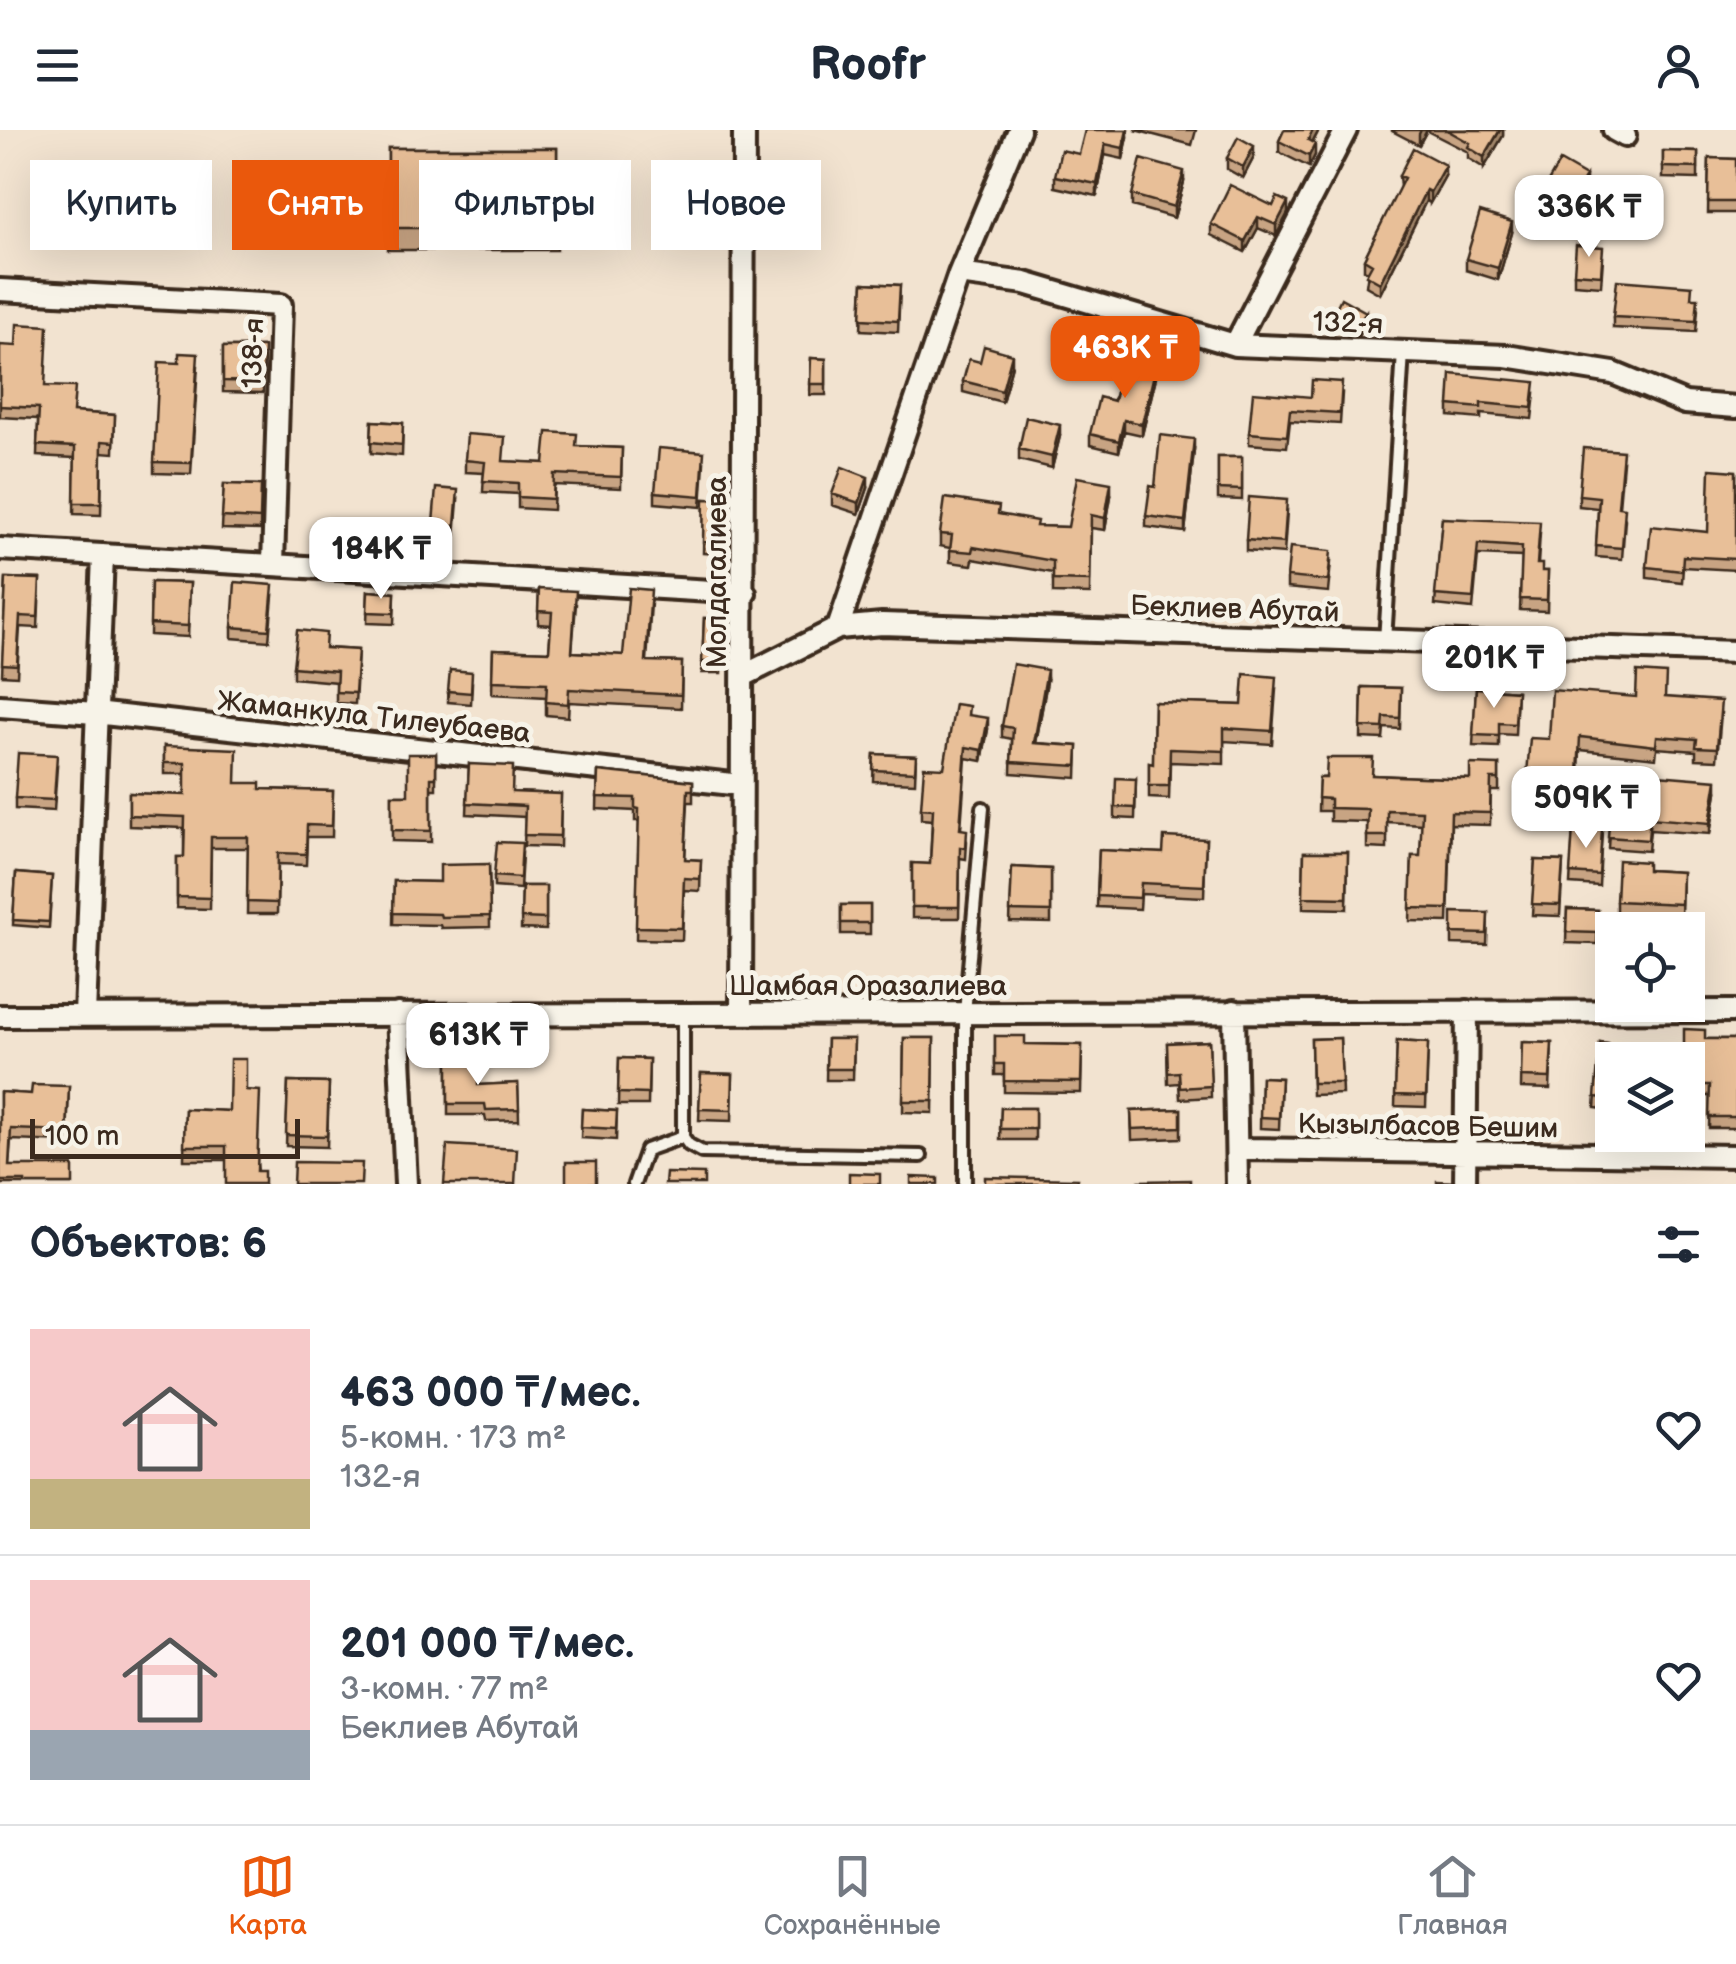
<!DOCTYPE html>
<html lang="ru">
<meta charset="utf-8">
<style>
body{margin:0;font-family:"Balsamiq Sans",sans-serif;background:#f6f6f7;color:#1f2937;height:100vh;display:flex;flex-direction:column;font-size:38px;white-space:nowrap}
*{box-sizing:border-box;margin:0}
p{font-size:32px;color:#747a83}
.icon{flex:none;width:55px;height:55px;fill:none;stroke:currentColor;stroke-width:2;stroke-linecap:round;stroke-linejoin:round}
.map{position:relative;height:1054px;overflow:hidden}
.drawer{display:flex;flex-direction:column;background:#fff;flex:1}
.drawer>*{flex:none}
.banner{position:absolute;left:30px;top:30px;width:1000px;height:90px;display:flex;gap:20px}
.controls{position:absolute;left:1595px;top:782px;display:grid;gap:20px}
.controls a{display:grid;place-items:center;width:110px;height:110px;border-radius:0px;background:#fff;box-shadow:0 10px 40px #0002;font-size:50px}
.scale{position:absolute;left:30px;bottom:25px;width:270px;box-sizing:border-box;padding-left:10px;border:5px solid #3b2a1e;border-top:0;font-size:28px;line-height:35px;white-space:nowrap;color:#3b2a1e;-webkit-text-stroke:8px #f7f3e8;paint-order:stroke}
.price{position:absolute;translate:-50% -85px;padding:0 22px;border-radius:20px;background:#fff;color:#222;font-size:32px;line-height:65px;filter:drop-shadow(0 2px 5px #0008)}
.price::after{content:'';position:absolute;left:50%;top:60px;width:30px;height:22px;margin-left:-15px;background:inherit;clip-path:polygon(0 0,100% 0,50% 100%)}
.price.on{background:#ea580c;color:#fff}
ul{padding:0;list-style:none}
li{display:flex;align-items:center;gap:30px;height:250px;padding:0 30px}
li+li{border-top:2px solid #e0e1e3}
li span{display:grid;place-items:center;flex:none;width:280px;height:200px;border-radius:0px;color:#555}
li>.icon{margin-inline-start:auto}
span .icon{width:120px;height:120px;fill:#fffc;stroke-width:1}
li b{font-size:42px}
h2{display:flex;justify-content:space-between;align-items:center;height:120px;padding:0 30px;font-size:42px}
.tag{padding:0 35px;border-radius:0px;background:#fff;box-shadow:0 10px 40px #0002;font-size:35px;line-height:90px}
.tag.on{background:#ea580c;color:#fff}
header{display:flex;justify-content:space-between;align-items:center;height:130px;padding:0 30px;background:#fff;font-size:45px;font-weight:700}
.menu{display:flex;justify-content:space-around;align-items:center;height:140px;border-top:2px solid #e0e1e3;background:#fff;font-size:28px;color:#747a83}
.menu a{display:grid;justify-items:center;gap:5px}
.menu .on{color:#ea580c}
.map>svg:first-child{display:block}
.lines{fill:none;stroke-linecap:round;stroke-linejoin:round}
.lane-casing{stroke:#3b2a1e;stroke-width:18}
.street-casing{stroke:#3b2a1e;stroke-width:28}
.lane{stroke:#f7f3e8;stroke-width:10}
.street{stroke:#f7f3e8;stroke-width:20}
.wall{fill:#c8a483;stroke:#3b2a1e;stroke-width:2.5}
.shaded-wall{fill:#a2866a;stroke:#3b2a1e;stroke-width:2.5}
.building{fill:#e8bf98;stroke:#3b2a1e;stroke-width:2.5}
.labels{text-anchor:middle;stroke-width:10;stroke-linejoin:round;paint-order:stroke}
.street-label{font-size:28px;fill:#3b2a1e;stroke:#f7f3e8}
</style>
<header><svg class="icon" aria-label="menu" viewBox="0 0 24 24"><path d="M4 6h16M4 12h16M4 18h16"/></svg>Roofr<svg class="icon" aria-label="person" viewBox="0 0 24 24"><circle cx="12" cy="8" r="4"/><path d="M4 21q1-7 8-7t8 7"/></svg></header>
<div class="map">
<svg width="1736" height="1054" viewBox="0 0 1736 1054">
<rect width="100%" height="100%" fill="#f2e3d0"/>
<filter id="ink" filterUnits="userSpaceOnUse"><feTurbulence type="fractalNoise" baseFrequency=".01" numOctaves="2"/><feDisplacementMap in="SourceGraphic" scale="20" xChannelSelector="R" yChannelSelector="G"/><feConvolveMatrix kernelMatrix="1 2 1 2 8 2 1 2 1" color-interpolation-filters="sRGB"/></filter>
<g filter="url(#ink)">
<g class="lines">
<!-- lane casing -->
<g class="lane-casing">
<path id="lane" d="M1385,511L1403,222
M683,1007L689,1015L702,1022L921,1026
M634,1054L646,1020L683,1007V883
M965,1054V883L983,678"/>
</g>
<!-- street casing -->
<g class="street-casing">
<path id="street" d="M1614,0L1625,6
M959,144L1025,153L1235,215L1506,226L1613,243L1685,273L1736,277
M0,160L281,175L273,434
M1235,215L1346,0
M0,419L745,463
M838,498L959,144L1019,0
M743,546L838,498L882,494L1736,522
M0,576L95,583L741,655
M1234,881L1237,1054
M398,884L406,1054
M741,884L744,0
M85,885L103,425
M0,886L1736,881
M1239,1019L1736,1026
M1465,1054L1467,881"/>
</g>
<!-- lane -->
<use href="#lane" class="lane"/>
<!-- street -->
<use href="#street" class="street"/>
</g>
<!-- wall -->
<path class="wall" d="M1128,0V7L1123,29L1105,25L1097,66L1055,57V46L1079,24Z
M1135,0H1196L1192,15Z
M1284,0H1319L1313,12L1315,25L1309,37L1279,22V11Z
M1392,0H1427L1419,15L1392,1Z
M1429,0H1503V6L1484,38L1468,28V22L1429,2Z
M388,18H557V120H388Z
M1663,21L1698,22V49L1663,48Z
M1254,27L1243,48L1227,39V28Z
M1709,28L1736,29V83H1708Z
M1399,46H1445L1430,73L1426,71L1380,164L1366,156L1368,142L1364,140V129L1400,57Z
M1184,52L1174,88L1132,76V65Z
M1586,57L1564,96L1538,81V69Z
M1288,83L1276,106L1258,98L1245,122L1211,105V94Z
M1512,103L1498,150L1466,140V129Z
M1603,128L1601,156L1574,154V143Z
M863,153L900,155L898,202L861,200Z
M1692,168L1698,179L1696,202L1613,198V187Z
M1334,182L1366,193L1358,206L1334,193Z
M0,215L74,282L115,285L114,323L102,322L101,385L74,384L75,328L37,326L38,289L0,287Z
M223,217H264L263,263L223,262Z
M811,228L826,229V265H810Z
M980,232L1012,235L1002,272L963,262V251Z
M198,235L191,344L154,343V332Z
M1157,243L1142,305L1124,301L1119,322L1090,315V304L1127,248Z
M1342,263L1340,294L1290,291L1287,317L1249,314V303L1311,267Z
M1535,263L1532,289L1481,284V289L1449,286V275Z
M372,291L403,293L402,326L371,323Z
M1060,306L1052,338L1019,330V319Z
M577,316L622,318L621,358L554,355L553,380L518,378V364L483,362L484,343L465,342V330L544,333Z
M1194,320L1185,402L1146,397V386L1155,357Z
M1218,327H1242V370L1218,369Z
M1623,332L1619,377L1625,389L1622,429L1596,427L1598,378L1579,376V365Z
M704,333L701,377L655,373V362Z
M1736,341V440L1683,437L1682,452L1647,448V437L1708,402Z
M224,354L261,355L260,400L222,399Z
M868,358L859,384L832,375V364Z
M1111,366L1105,400L1091,398L1090,464L1053,463V443L973,429L972,435L950,432V418L940,416V404L999,384L1037,396L1068,397Z
M704,369L725,370L723,424L703,423Z
M458,371L454,418L432,417V405Z
M1287,381L1284,424L1246,421V410Z
M1442,388L1540,403L1538,434L1542,441H1548L1547,481L1520,480L1522,427L1478,425L1473,479L1435,475Z
M1331,432L1328,462L1287,458V447Z
M6,448L40,449L38,498L20,497L17,546L2,545Z
M151,452L190,453L188,507L150,505Z
M539,459L576,474L572,522L623,525L651,473L647,531L682,532L681,578L569,572L568,587L546,585V567L492,564L493,519L549,521L551,495L538,494Z
M368,461L395,463L394,494L367,493Z
M273,466L269,511L232,508V497Z
M704,488L723,489L722,543H702Z
M326,518L358,520L355,574L336,573V552L293,548V537Z
M1047,551L1036,613L1078,616L1077,648L1011,643L1012,609L1002,607V596Z
M472,553L471,574L448,572V561Z
M1362,557L1401,558L1400,599L1384,598L1383,609L1361,608Z
M1476,558L1517,561L1515,605L1499,604V617L1473,616Z
M1276,559L1272,614L1224,611V634L1170,632L1169,669L1149,668V633L1153,634L1154,572L1242,575Z
M1636,567H1665L1721,583L1717,630L1696,629V621L1657,618L1656,628L1580,620L1579,645L1618,646L1617,669L1655,672L1717,662L1710,704L1650,700L1648,721L1608,718L1611,672L1575,671V660L1527,656V644L1549,609Z
M969,585L988,599L982,631L966,628L961,699L967,711L966,729L960,728L959,788H912V733L930,734L932,690L921,689V678L944,638Z
M164,616L236,653L260,659L333,661L332,707H307L306,735L278,734L277,784H247L248,718H211L210,779L177,778V727H184V698L129,696V663L185,665V644H164Z
M436,624V659H431V712L392,711V665H408Z
M874,624L916,626L915,653L873,651Z
M469,634L512,662L561,664L560,717L524,716L525,687L467,684Z
M1499,635V661H1491L1490,695L1451,694L1448,792L1410,791L1412,726H1420L1422,694L1387,692V719L1367,718V692L1330,691V681H1318L1319,648L1373,645L1470,649Z
M57,636L54,681L15,679V668Z
M598,641L693,651V672H688L685,729L701,730L700,761L684,760L682,810L636,809L639,691H635V681L597,679Z
M1136,649L1135,689L1115,688V677Z
M1573,698L1602,699L1599,756L1570,754Z
M1206,709L1204,767L1141,764L1140,779L1097,777L1099,720L1163,723Z
M1304,722H1348L1347,779L1303,778Z
M522,724L520,759L494,757V746Z
M1535,730L1563,731L1560,786L1532,785Z
M489,734L490,797L441,798L440,795L393,794L394,751L440,752Z
M1012,737L1051,739V793L1010,792Z
M1647,740L1682,742L1681,791L1616,788V771Z
M16,743L52,746L49,798L13,795Z
M522,756H546V800L521,799Z
M841,775H870V804H841Z
M1567,779L1598,780L1597,814L1566,813Z
M1488,783L1487,815L1452,814V803Z
M995,906L1025,914L1082,915L1081,963L1004,962V945H995Z
M904,908H934L933,983L903,982Z
M1340,908L1342,964L1312,965L1311,909Z
M827,909H854L853,950H826Z
M1705,909H1736V998H1709L1710,966H1688V930Z
M1209,911L1211,967L1180,969L1179,953L1168,954L1167,913Z
M1397,911L1428,913L1426,977L1395,976Z
M1522,912L1552,913L1550,959L1521,958Z
M1600,913L1616,915V923L1644,926V930H1612L1611,980L1595,978Z
M619,928L649,929L648,975H618Z
M448,929L478,955L518,953L519,990L486,991L485,985H448Z
M701,943L733,944L732,991L699,990Z
M1261,947L1281,948L1279,999L1260,998Z
M288,952L329,953L327,1017L286,1016Z
M69,956L67,1012L11,1010L9,1036L73,1054H0V962L31,964Z
M246,960L258,1041L264,1054L226,1030H184L185,979L229,981Z
M1001,978H1035V1010H1000Z
M582,979L617,981L616,1010L581,1008Z
M1181,979V1008L1132,1010L1131,981Z"/>
<!-- shaded-wall -->
<path class="shaded-wall" d="M1127,0L1128,7L1123,29V18Z
M1313,0H1319L1308,21V10Z
M1421,0H1427L1419,15V4Z
M1500,0H1503V6L1484,38V27Z
M1105,14V25L1097,66V54Z
M1315,14V25L1309,37V26Z
M1254,16V27L1243,48V37Z
M1445,35V46L1430,73V62Z
M1184,41V52L1174,88V77Z
M1586,46V57L1564,96V85Z
M1426,60V71L1380,164V153Z
M1288,72V83L1276,106V95Z
M1258,87V98L1245,122V111Z
M1512,92V103L1498,150V138Z
M1366,182V193L1358,206V195Z
M1012,224V235L1002,272V261Z
M1157,232V243L1142,305V294Z
M1124,290V301L1119,322V311Z
M1060,295V306L1052,338V327Z
M1194,309V320L1185,402V391Z
M868,347V358L859,384V373Z
M1111,353V366L1105,400V388Z
M1047,540V551L1034,624V613Z
M988,588V599L982,631V620Z
M1717,650V662L1710,704V693Z"/>
<!-- building -->
<path class="building" d="M1085,0H1127L1123,18L1105,14L1097,54L1055,46L1061,20L1079,24Z
M1284,0H1313L1308,10L1315,14L1309,26L1279,11Z
M1447,0H1500L1484,27L1468,17L1470,13Z
M1238,7L1254,16L1243,37L1227,28Z
M388,18H557V98H388Z
M1413,18L1445,35L1430,62L1426,60L1380,153L1366,145L1372,134L1364,129L1404,48L1399,46Z
M1663,21L1698,22V38L1663,37Z
M1709,28L1736,29V72H1708Z
M1141,29L1184,41L1174,77L1132,65Z
M1560,31L1586,46L1564,85L1538,69Z
M1230,55L1273,76L1277,67L1288,72L1276,95L1258,87L1245,111L1211,94Z
M1480,82L1512,92L1498,138L1466,129Z
M1576,115L1603,117L1601,145L1574,143Z
M1617,150L1692,156L1691,168H1698L1696,191L1613,187Z
M863,153L900,155L898,191L861,189Z
M1341,168L1366,182L1358,195L1334,182Z
M17,194L48,196L45,256L75,257L73,282L115,285L114,312L102,311L101,373H74L75,317L37,315L39,278L0,276V215L16,216Z
M984,216L1012,224L1002,261L963,251L969,229L980,232Z
M223,217H264L263,252L223,251Z
M179,223L198,224L191,333L154,332L159,232L179,233Z
M1132,226L1157,232L1142,294L1124,290L1119,311L1090,304L1099,267L1114,271L1119,247L1127,248Z
M811,228L826,229V254H810Z
M1451,244L1535,252L1532,278L1481,273V278L1449,275Z
M1312,250L1342,252L1340,283L1290,280L1287,306L1249,303L1253,262L1311,267Z
M1026,287L1060,295L1052,327L1019,319Z
M372,291L403,293L402,315L371,312Z
M547,302L577,304L576,316L622,318L621,347L554,344L553,369L518,367V353L483,351L485,332L465,330L467,304L505,307L503,331L544,333Z
M1160,305L1194,309L1185,391L1146,386L1150,356L1155,357Z
M659,318L704,322L701,366L655,362Z
M1583,318L1623,321L1618,377L1625,378L1622,418L1596,416L1599,367L1579,365Z
M1218,327H1242V360L1218,359Z
M842,337L868,347L859,373L832,364Z
M1710,339L1736,341V429L1683,426L1682,441L1647,437L1651,396L1708,402Z
M1077,347L1111,353L1105,388L1091,385L1090,451L1053,450V431L973,417L972,422L950,420L952,405L940,404L945,368L999,376L998,384L1037,391L1036,396L1068,397Z
M224,354L261,355L260,389L222,387Z
M436,358L458,360L454,407L432,405Z
M1249,367L1287,370L1284,413L1246,410Z
M704,369L725,370L723,413L703,412Z
M1442,388L1540,392L1537,434H1542V441H1548L1547,470L1520,469L1522,417L1478,414L1473,468L1435,465Z
M1290,417L1331,421L1328,451L1287,447Z
M6,448L40,449L38,487L20,486L17,535L2,534Z
M151,452L190,453L188,496L150,494Z
M235,452L273,455L269,500L232,497Z
M629,458L651,460L646,531L682,532L681,565L569,559L568,574L546,572L547,553L492,551L493,519L549,521L552,482L538,481L539,459L576,461L572,522L623,525Z
M368,461L395,463L394,483L367,482Z
M704,488L723,489L722,532H702Z
M297,500L326,503L325,518L358,520L355,563L336,562L337,541L293,537Z
M1013,534L1047,540L1034,613L1078,616L1077,636L1011,632L1013,598L1002,596Z
M450,540L472,542L471,563L448,561Z
M1637,542L1666,544L1665,567L1721,571L1717,618L1696,617L1697,609L1657,606L1656,616L1580,607L1578,645L1618,646L1617,660L1575,658V647L1527,644L1530,608L1549,609L1552,560L1636,567Z
M1244,544L1276,547L1272,601L1224,598V621L1170,619L1169,656H1149V633L1153,634L1154,572L1242,575Z
M1362,557L1401,558L1400,588L1384,587L1383,598L1361,597Z
M1476,558L1517,561L1515,594L1499,593V606L1473,605Z
M955,574L969,576L968,585L988,588L982,620L966,617L960,699L967,700L966,718L960,717L959,777H912V733L930,734L933,679L921,678L924,637L944,638Z
M164,616L237,619L236,653H260V659L333,661L332,696L307,695L306,724L278,723L277,773L247,772L248,707H211L210,768L177,767V727H184L185,687L129,685V663L185,665V633H164Z
M18,623L57,625L54,670L15,668Z
M408,624H436V648H431V701L392,700V665H408Z
M874,624L916,626L915,642L873,640Z
M1327,628H1373L1372,645L1470,649V634L1499,635V649H1491L1490,683L1451,682L1448,779L1410,778L1412,726H1420L1422,681L1387,680V706H1367L1368,679L1330,678V669L1318,668L1319,648H1326Z
M469,634L513,636L512,662L561,664L560,706L524,705L525,676L467,673Z
M598,641L693,651V660H688L685,729L701,730L700,749L684,748L682,798L636,797L639,679L635,678V668L597,667Z
M1657,645L1717,650L1710,693L1650,688L1648,710L1608,707L1611,668L1655,672Z
M1116,648L1136,649L1135,678L1115,677Z
M1573,698L1602,699L1599,745L1570,743Z
M1164,707L1206,709L1204,756L1141,753L1140,768L1097,766L1099,720L1163,723Z
M497,712L522,713L520,748L494,746Z
M1304,722H1348L1347,768L1303,767Z
M1535,730L1563,731L1560,775L1532,774Z
M1618,730L1647,732V740L1682,742L1681,774L1616,771Z
M489,734L490,786L441,787L440,784L393,783L394,751L440,752V735Z
M1012,737L1051,739V782L1010,781Z
M16,743L52,746L49,792L13,790Z
M522,756H546V789L521,788Z
M841,775H870V793H841Z
M1567,779L1598,780L1597,803L1566,802Z
M1452,782L1488,783L1487,804L1452,803Z
M1684,899L1705,900V909H1736V987H1709L1710,955H1688V930H1684Z
M995,906H1025V914L1082,915L1081,952L1004,951V934H995Z
M904,908H934L933,971H903Z
M1340,908L1342,953H1312L1311,909Z
M827,909H854L853,939H826Z
M1209,911L1211,956L1180,958L1179,942L1168,943L1167,913Z
M1397,911L1428,913L1426,966L1395,965Z
M1522,912L1552,913L1550,948L1521,947Z
M1600,913L1616,915L1615,923L1644,926L1643,930H1612L1611,969L1595,967Z
M478,928V955L518,953L519,979L486,980L485,974H448V929Z
M619,928L649,929L648,964L618,963Z
M230,929H246V960L260,961L257,1041H264V1054H226V1016H184L185,979L229,981Z
M701,943L733,944L732,980L699,979Z
M1261,947L1281,948L1279,988L1260,987Z
M288,952L329,953L327,1006L286,1005Z
M32,955L69,956L67,1001L11,999L9,1036H73V1054H25V1051H0V962L31,964Z
M1001,978H1035V999H1000Z
M582,979L617,981L616,999L581,997Z
M1181,979V997L1132,999L1131,981Z
M447,1015L517,1019L515,1054H444Z
M294,1032L362,1033L361,1054H293Z
M566,1032H596V1054H566Z
M666,1043L704,1044V1054H665Z
M849,1043L880,1044V1054H849Z
M911,1047L938,1048V1054H911Z
M985,1047L1078,1049L1077,1054H985Z
M1190,1050V1054H1139V1051Z
M1437,1051L1455,1052V1054H1437Z"/>
</g>
<g class="labels">
<!-- street labels -->
<g class="street-label">
<text transform="translate(1348 192) rotate(2)" y="10">132-я</text>
<text transform="translate(252 223) rotate(-88)" y="10">138-я</text>
<text transform="translate(716 442) rotate(-90)" y="10">Молдагалиева</text>
<text transform="translate(1235 478) rotate(2)" y="10">Беклиев Абутай</text>
<text transform="translate(374 586) rotate(6)" y="10">Жаманкула Тилеубаева</text>
<text x="868" y="865">Шамбая Оразалиева</text>
<text transform="translate(1428 995) rotate(1)" y="10">Кызылбасов Бешим</text>
</g>
</g>
</svg>
<div class="controls">
<a><svg class="icon" aria-label="locate" viewBox="0 0 24 24"><circle cx="12" cy="12" r="6"/><path d="M12 2v4M12 18v4M2 12h4M18 12h4"/></svg></a>
<a><svg class="icon" aria-label="layers" viewBox="0 0 24 24"><path d="M12 4l9 5-9 5-9-5zM3 14l9 5 9-5"/></svg></a>
</div>
<div class="scale">100 m</div>
<b class="price" style="left:1589px;top:130px">336K ₸</b>
<b class="price on" style="left:1125px;top:271px">463K ₸</b>
<b class="price" style="left:381px;top:472px">184K ₸</b>
<b class="price" style="left:1494px;top:581px">201K ₸</b>
<b class="price" style="left:1586px;top:721px">509K ₸</b>
<b class="price" style="left:478px;top:958px">613K ₸</b>
<div class="banner">
<a class="tag">Купить</a>
<a class="tag on">Снять</a>
<a class="tag">Фильтры</a>
<a class="tag">Новое</a>
</div>
</div>
<section class="drawer">
<h2>Объектов: 6<svg class="icon" aria-label="filters" viewBox="0 0 24 24"><path d="M4 7h16M4 17h16"/><circle cx="9" cy="7" r="2"/><circle cx="15" cy="17" r="2"/></svg></h2>
<ul>
<li><span style="background:linear-gradient(#f6c9c9 75%,#c2b280 0)"><svg class="icon" aria-label="home" viewBox="0 0 24 24"><path d="M3 11l9-7 9 7M6 9v11h12V9"/></svg></span><div><b>463 000 ₸/мес.</b><p>5-комн. · 173 m²</p><p>132-я</p></div><svg class="icon" aria-label="heart" viewBox="0 0 24 24"><path d="M12 20l-8-8c-3-5 5-10 8-4 3-6 11-1 8 4z"/></svg></li>
<li><span style="background:linear-gradient(#f6c9c9 75%,#9aa5b1 0)"><svg class="icon" aria-label="home" viewBox="0 0 24 24"><path d="M3 11l9-7 9 7M6 9v11h12V9"/></svg></span><div><b>201 000 ₸/мес.</b><p>3-комн. · 77 m²</p><p>Беклиев Абутай</p></div><svg class="icon" aria-label="heart" viewBox="0 0 24 24"><path d="M12 20l-8-8c-3-5 5-10 8-4 3-6 11-1 8 4z"/></svg></li>
</ul>
</section>
<nav class="menu">
<a class="on"><svg class="icon" aria-label="map" viewBox="0 0 24 24"><path d="M3 6l6-2 6 2 6-2v14l-6 2-6-2-6 2zM9 4v14M15 6v14"/></svg>Карта</a>
<a><svg class="icon" aria-label="saved" viewBox="0 0 24 24"><path d="M7 4h10v16l-5-4-5 4z"/></svg>Сохранённые</a>
<a><svg class="icon" aria-label="home" viewBox="0 0 24 24"><path d="M3 11l9-7 9 7M6 9v11h12V9"/></svg>Главная</a>
</nav>
